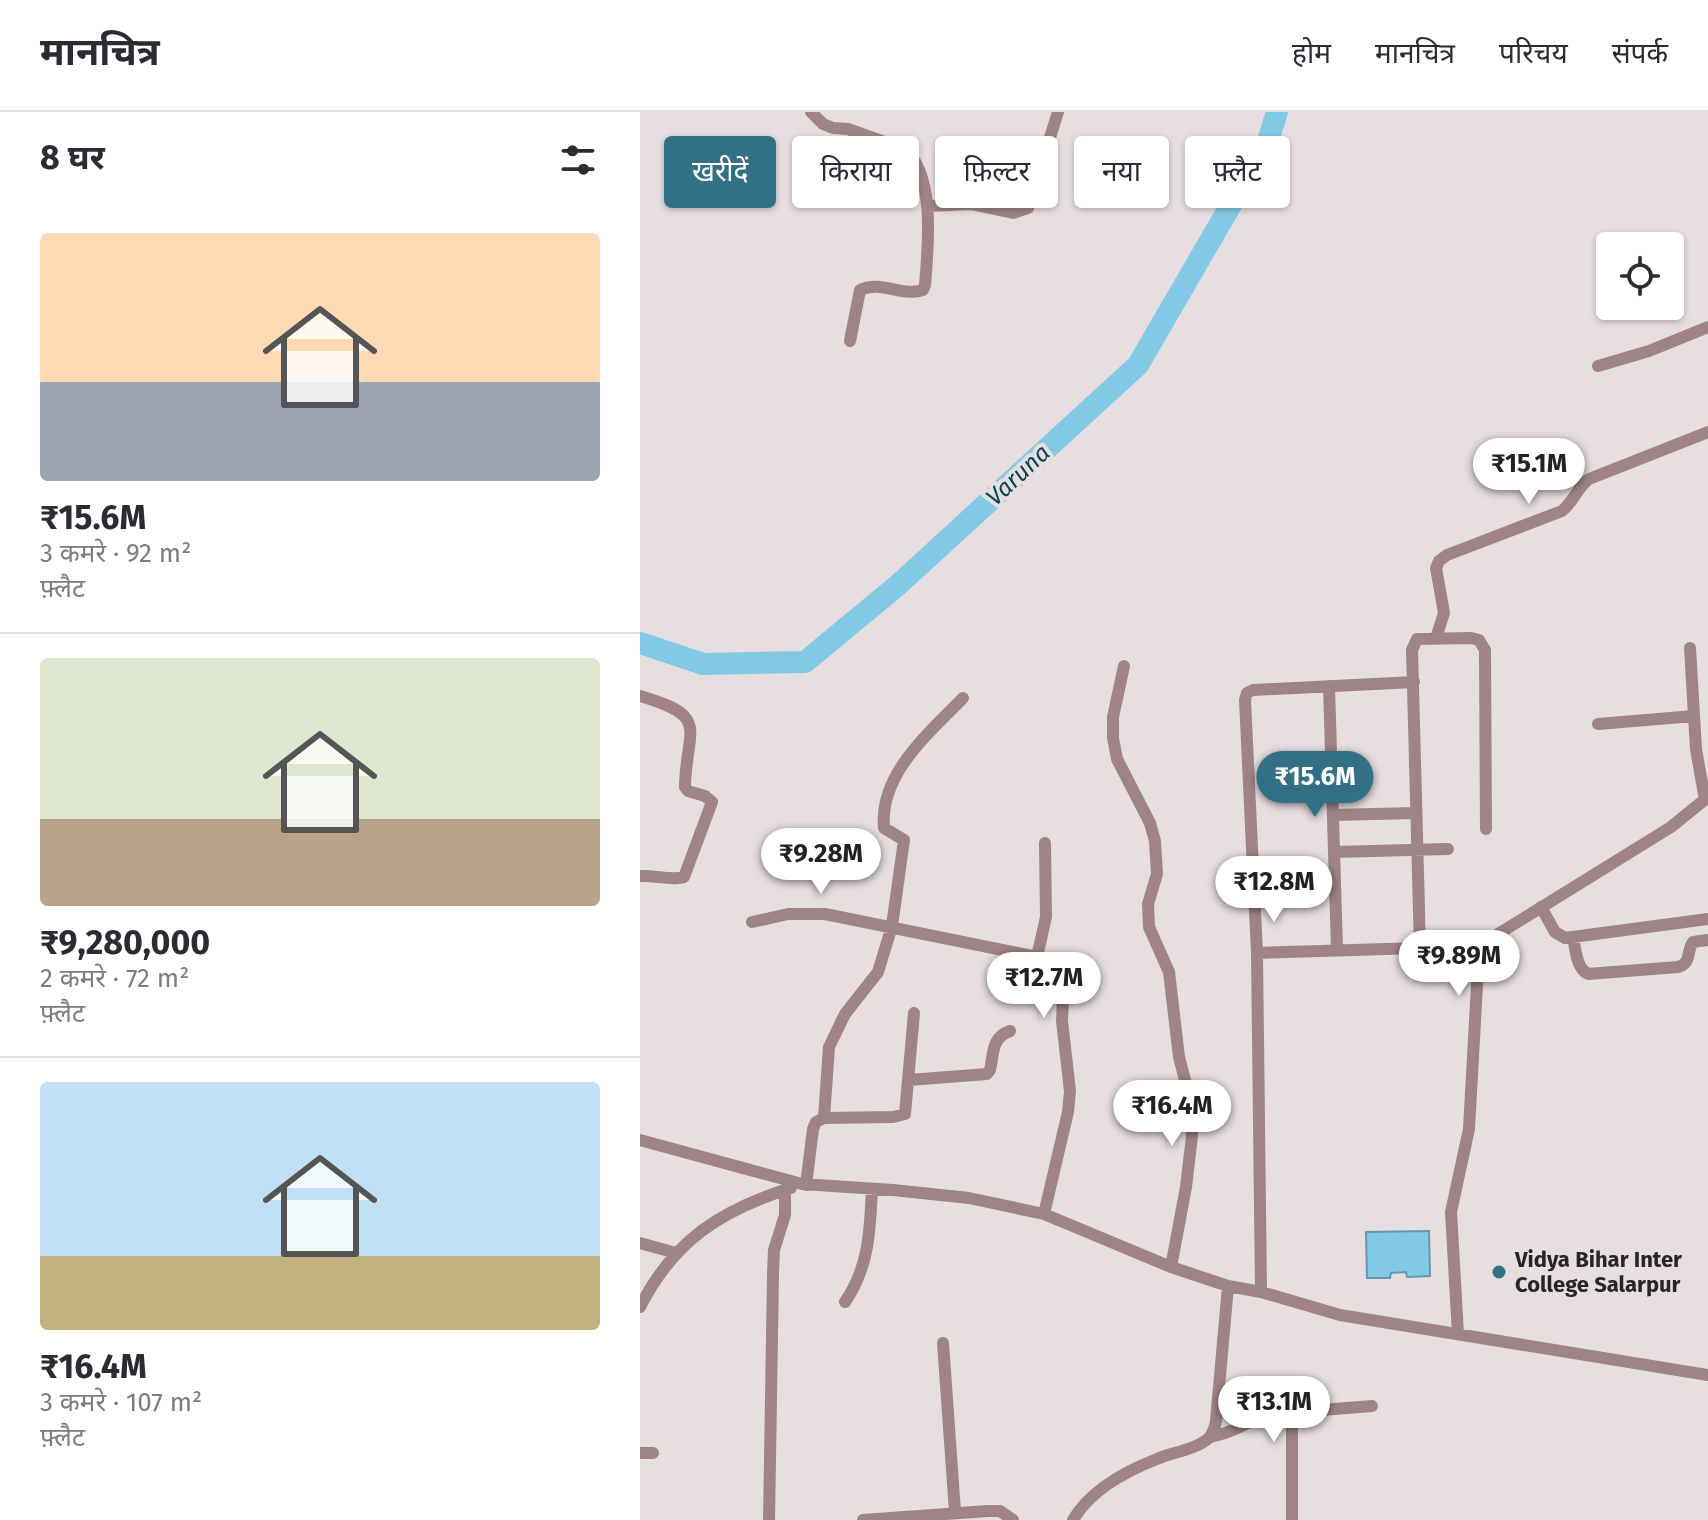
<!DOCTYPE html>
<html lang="hi">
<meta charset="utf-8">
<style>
body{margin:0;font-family:"Fira Sans","Noto Sans Devanagari",sans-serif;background:#f7f7f7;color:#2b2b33;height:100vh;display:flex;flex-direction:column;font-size:30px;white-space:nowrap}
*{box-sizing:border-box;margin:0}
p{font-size:26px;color:#7c7c81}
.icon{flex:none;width:44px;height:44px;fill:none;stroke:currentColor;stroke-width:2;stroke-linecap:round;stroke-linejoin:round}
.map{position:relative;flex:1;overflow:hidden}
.drawer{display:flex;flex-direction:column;background:#fff;width:640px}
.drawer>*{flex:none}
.banner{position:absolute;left:24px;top:24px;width:760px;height:72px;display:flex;gap:16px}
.fabs{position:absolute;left:956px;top:120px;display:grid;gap:16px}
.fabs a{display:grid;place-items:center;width:88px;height:88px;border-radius:8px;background:#fff;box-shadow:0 2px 6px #0004;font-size:40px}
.price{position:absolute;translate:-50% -68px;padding:0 18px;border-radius:28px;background:#fff;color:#222;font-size:26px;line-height:52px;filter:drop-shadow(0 2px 4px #0008)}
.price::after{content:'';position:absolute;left:50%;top:48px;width:24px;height:18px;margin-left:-12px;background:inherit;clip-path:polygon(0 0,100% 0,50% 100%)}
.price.current{background:#327086;color:#fff}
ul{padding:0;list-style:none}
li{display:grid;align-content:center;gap:16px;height:424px;padding:0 40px}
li+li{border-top:2px solid #e1e1e2}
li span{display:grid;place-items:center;height:248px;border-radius:8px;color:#555}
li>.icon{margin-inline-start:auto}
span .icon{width:144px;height:144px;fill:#fffc;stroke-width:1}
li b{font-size:34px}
h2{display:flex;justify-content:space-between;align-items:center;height:96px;padding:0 40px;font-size:34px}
.tag{padding:0 28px;border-radius:8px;background:#fff;box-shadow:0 2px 6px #0004;font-size:28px;line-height:72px}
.tag.current{background:#327086;color:#fff}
header{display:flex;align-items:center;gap:48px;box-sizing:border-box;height:112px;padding:0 40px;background:#fff;border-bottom:2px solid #e1e1e2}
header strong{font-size:38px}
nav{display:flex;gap:44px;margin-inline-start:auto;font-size:28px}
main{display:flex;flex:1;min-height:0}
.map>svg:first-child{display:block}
.water{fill:#82c9e5;stroke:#6798ac;stroke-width:2}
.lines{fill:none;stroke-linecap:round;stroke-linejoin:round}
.river{stroke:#82c9e5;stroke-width:22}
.minor{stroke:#a08387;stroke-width:12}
.poi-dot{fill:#327086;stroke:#e7dedf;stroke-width:3}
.labels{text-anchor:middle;stroke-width:8;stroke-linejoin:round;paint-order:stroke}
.poi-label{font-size:22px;font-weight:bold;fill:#292526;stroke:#e7dedf;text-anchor:start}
.water-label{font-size:24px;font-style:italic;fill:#044558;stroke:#e7dedf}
</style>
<header>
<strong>मानचित्र</strong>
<nav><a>होम</a><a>मानचित्र</a><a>परिचय</a><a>संपर्क</a></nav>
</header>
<main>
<section class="drawer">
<h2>8 घर<svg class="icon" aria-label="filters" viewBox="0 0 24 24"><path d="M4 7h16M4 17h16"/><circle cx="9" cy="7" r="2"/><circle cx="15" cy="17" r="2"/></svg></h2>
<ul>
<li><span style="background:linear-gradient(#ffd9b3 60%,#9aa5b1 0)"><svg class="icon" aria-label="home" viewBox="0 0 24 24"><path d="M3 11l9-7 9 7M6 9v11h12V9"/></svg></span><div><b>₹15.6M</b><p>3 कमरे · 92 m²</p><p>फ़्लैट</p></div></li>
<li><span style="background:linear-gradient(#dfe7d0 65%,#b9a48a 0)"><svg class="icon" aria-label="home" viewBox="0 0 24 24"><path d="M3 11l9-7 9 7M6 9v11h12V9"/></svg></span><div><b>₹9,280,000</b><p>2 कमरे · 72 m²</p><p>फ़्लैट</p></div></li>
<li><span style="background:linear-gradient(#bfe0f5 70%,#c2b280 0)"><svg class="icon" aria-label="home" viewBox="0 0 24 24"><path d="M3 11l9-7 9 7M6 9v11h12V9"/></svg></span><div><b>₹16.4M</b><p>3 कमरे · 107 m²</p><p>फ़्लैट</p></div></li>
</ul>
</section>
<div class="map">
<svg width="1068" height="1408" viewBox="0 0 1068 1408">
<rect width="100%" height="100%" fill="#e7dedf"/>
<!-- water -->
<path class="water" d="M789,1119L790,1164L767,1165L766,1160L751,1161L750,1166H727L726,1120Z"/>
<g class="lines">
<!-- river -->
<path class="river" d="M0,531L63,552L165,550L258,473L498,253L628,29L637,0"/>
<!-- minor -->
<path class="minor" d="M171,0L183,12L193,16L208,17L264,37C296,61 288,137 285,173L283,178C263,185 240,168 220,178L210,229
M288,94L331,92L373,101L388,96L418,0
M958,254L1009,239L1068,215
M796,526L804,501L796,456L799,449L807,443L922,399C934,389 937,376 949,367L1068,320
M1050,536L1056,637L1065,688
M484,554L473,605V626L477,647L510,711L515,729L517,762L508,792L509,815L529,860L539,945L551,991L552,1024L546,1075L531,1155
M689,574L697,838
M0,584C72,605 46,616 45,675L48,679L65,684L72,690L44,765C32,769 14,763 0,764
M958,612L1054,604
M693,703L776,701
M694,740L808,737
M901,795L915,820L925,826L1068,807
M112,810L148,802H185L397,845
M933,825C936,838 936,856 948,862L1038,855C1052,851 1046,840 1053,830L1068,828
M780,836L772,538L777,527L831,526L839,528L845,538L846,717
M617,841L780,836L839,837
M269,968L347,962L350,958C354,941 351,926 370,919
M184,1006L189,935L205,902L238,860L252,814L264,728L244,716C239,662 289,621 323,586
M0,1028L162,1072L253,1078L329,1086L404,1102L531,1155L588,1174L621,1180L700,1203L1068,1263
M166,1073L173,1017L176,1010L184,1006L253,1005L265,1002L274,901
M404,1102L428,1000L430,979L422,909L424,864L416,855L400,852L397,845L406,805L405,731
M0,1131L36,1141
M621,1180L617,841L605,588L607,581L613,578L774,570
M205,1190C229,1155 230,1119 232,1077
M0,1195C34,1128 81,1098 151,1076
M818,1222L811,1100L829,1017L839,837L850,827L1031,715L1068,685
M303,1231L315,1400
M644,1301L732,1294
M570,1325C579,1323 587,1321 595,1317C610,1311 643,1288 652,1311V1408
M0,1341H13
M129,1408L133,1163L134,1138L145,1103V1078
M223,1408L348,1399H360L373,1408
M433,1408C450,1379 486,1359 517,1347C533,1340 555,1338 569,1326C573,1321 575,1315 576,1309L588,1174"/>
</g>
<!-- markers -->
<circle class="poi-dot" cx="859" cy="1160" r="8"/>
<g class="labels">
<!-- poi labels -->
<g class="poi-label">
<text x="875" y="1155">Vidya Bihar Inter<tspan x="875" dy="25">College Salarpur</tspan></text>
</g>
<!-- water labels -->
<g class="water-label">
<text transform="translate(378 363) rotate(-43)" y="8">Varuna</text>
</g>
</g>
</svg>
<div class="fabs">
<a><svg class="icon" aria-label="locate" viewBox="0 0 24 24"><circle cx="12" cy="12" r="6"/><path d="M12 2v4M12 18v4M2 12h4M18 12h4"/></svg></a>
</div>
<b class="price" style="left:889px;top:394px">₹15.1M</b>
<b class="price current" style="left:675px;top:707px">₹15.6M</b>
<b class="price" style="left:181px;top:784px">₹9.28M</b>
<b class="price" style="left:634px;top:812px">₹12.8M</b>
<b class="price" style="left:819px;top:886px">₹9.89M</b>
<b class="price" style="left:404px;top:908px">₹12.7M</b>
<b class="price" style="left:532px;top:1036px">₹16.4M</b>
<b class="price" style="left:634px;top:1332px">₹13.1M</b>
<div class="banner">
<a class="tag current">खरीदें</a>
<a class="tag">किराया</a>
<a class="tag">फ़िल्टर</a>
<a class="tag">नया</a>
<a class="tag">फ़्लैट</a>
</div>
</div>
</main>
